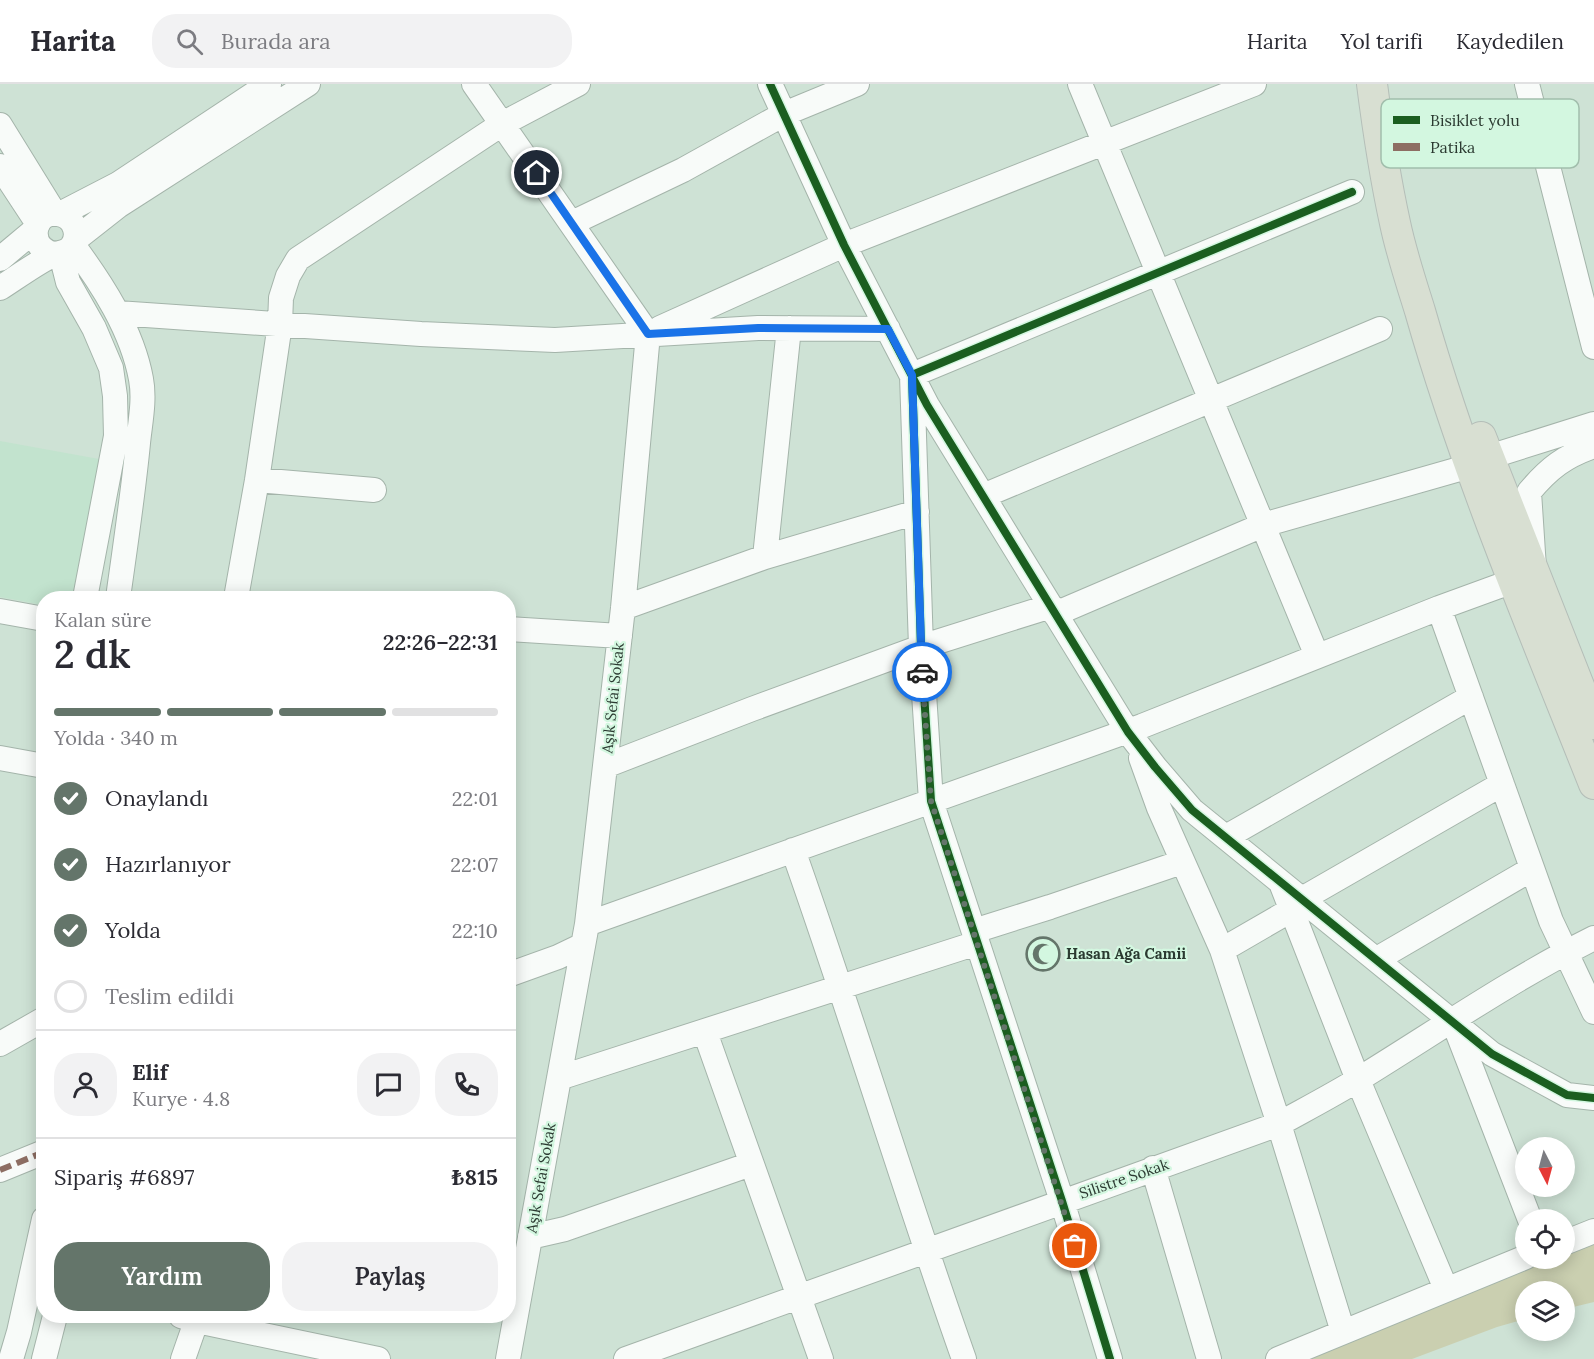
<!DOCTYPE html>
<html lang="tr">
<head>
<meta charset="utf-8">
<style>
  body { margin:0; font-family:Lora,serif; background:#f2f2f3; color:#2b2b33; height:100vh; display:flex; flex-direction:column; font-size:22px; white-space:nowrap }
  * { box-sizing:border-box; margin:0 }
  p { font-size:20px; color:#7c7c81 }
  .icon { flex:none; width:33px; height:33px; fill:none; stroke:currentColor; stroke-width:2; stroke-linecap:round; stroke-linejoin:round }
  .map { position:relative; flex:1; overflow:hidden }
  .panel { position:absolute; left:36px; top:507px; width:480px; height:732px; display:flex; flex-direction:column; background:#fff; border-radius:24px; box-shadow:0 3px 15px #0003 }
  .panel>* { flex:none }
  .needle { width:39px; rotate:174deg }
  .tools { position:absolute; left:1515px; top:1053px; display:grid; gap:12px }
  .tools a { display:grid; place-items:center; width:60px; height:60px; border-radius:50%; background:#fff; box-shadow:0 3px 15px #0003; font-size:30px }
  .pin { position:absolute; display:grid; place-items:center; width:51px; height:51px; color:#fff; margin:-26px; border:3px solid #fff; border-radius:50%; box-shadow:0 2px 6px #0007 }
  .courier { position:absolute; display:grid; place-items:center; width:60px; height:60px; margin:-30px; border:4px solid #1a73e8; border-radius:50%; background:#fff; color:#222; box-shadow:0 2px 8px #0007 }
  .overview em { font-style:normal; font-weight:600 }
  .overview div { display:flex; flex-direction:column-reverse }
  .overview { display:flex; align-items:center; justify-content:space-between; height:102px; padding:0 18px }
  h1 { font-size:39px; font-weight:600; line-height:45px }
  .bar { display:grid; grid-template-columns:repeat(4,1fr); gap:9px 6px; align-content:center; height:72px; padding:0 18px }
  .bar i { height:8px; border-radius:4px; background:#e1e1e2 }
  .bar .current { background:#64756a }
  .bar p { grid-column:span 4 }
  .line { display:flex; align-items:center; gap:15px; padding:0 18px; border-top:2px solid #e1e1e2 }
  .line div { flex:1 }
  .round { display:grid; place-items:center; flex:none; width:63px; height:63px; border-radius:24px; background:#f2f2f3 }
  ol { padding:0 18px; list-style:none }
  li { display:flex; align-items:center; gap:18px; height:66px }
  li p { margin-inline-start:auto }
  li .icon { padding:6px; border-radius:50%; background:#64756a; color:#fff; stroke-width:4 }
  li:last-child { color:#7c7c81 }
  li i { width:33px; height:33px; border:3px solid #e1e1e2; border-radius:50% }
  .cta { display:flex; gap:12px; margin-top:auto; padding:12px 18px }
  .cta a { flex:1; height:69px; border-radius:24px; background:#64756a; color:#fff; font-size:24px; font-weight:600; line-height:69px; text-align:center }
  .cta a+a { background:#f2f2f3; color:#2b2b33 }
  header { display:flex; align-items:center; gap:36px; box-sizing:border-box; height:84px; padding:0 30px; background:#fff; border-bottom:2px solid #e1e1e2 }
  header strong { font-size:28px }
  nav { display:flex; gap:33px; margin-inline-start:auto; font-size:21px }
  .search { width:420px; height:54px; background:#f2f2f3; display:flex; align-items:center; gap:15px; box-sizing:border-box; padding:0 21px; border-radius:24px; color:#7c7c81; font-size:22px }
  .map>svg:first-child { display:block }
  .built { fill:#c2e3ce }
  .green { fill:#cacfb0 }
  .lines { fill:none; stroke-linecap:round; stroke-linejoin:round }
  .minor-casing { stroke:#a4b4aa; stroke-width:26 }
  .major-casing { stroke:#b4beb8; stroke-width:32 }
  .minor { stroke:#f8fbf9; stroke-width:24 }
  .major { stroke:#d8dfd2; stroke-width:30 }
  .quiet { stroke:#8d6e63; stroke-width:6; stroke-dasharray:12 6; stroke-linecap:butt }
  .cycleway-casing { stroke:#d3f7e0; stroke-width:11 }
  .cycleway { stroke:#1b5e20; stroke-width:8 }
  .done { stroke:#64756a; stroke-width:6; stroke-dasharray:0 10.8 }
  .route { stroke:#1a73e8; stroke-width:8 }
  .labels { text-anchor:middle; stroke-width:4.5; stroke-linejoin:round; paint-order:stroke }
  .street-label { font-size:15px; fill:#2b3a31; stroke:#d3f7e0 }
  .poi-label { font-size:15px; font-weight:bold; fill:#2b3a31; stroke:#d3f7e0; text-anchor:start }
  .key { fill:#d3f7e0; stroke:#a1beac; stroke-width:1.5 }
  .key-label { font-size:16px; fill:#2b3a31 }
</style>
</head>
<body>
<header>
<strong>Harita</strong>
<div class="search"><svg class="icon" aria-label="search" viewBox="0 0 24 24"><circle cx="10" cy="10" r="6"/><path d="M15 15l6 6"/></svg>Burada ara</div>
<nav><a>Harita</a><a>Yol tarifi</a><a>Kaydedilen</a></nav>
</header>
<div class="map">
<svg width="1594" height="1275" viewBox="0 0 1594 1275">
  <rect width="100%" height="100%" fill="#cee2d5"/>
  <path class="built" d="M0,357L99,375L75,514H44L43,521L0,513Z"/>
  <path class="green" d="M1594,1147V1218L1565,1225L1564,1208H1526L1525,1235L1497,1243L1412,1275H1278L1526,1174H1564L1565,1159Z"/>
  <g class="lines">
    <g class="minor-casing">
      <path id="minor" d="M474,0L648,250L623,524L587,840L508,1275
        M770,0L844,161L927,321L1128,648L1155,683L1192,726L1492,970L1567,1011L1594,1014
        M1080,0L1317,572
        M1527,0L1594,263
        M0,41L55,130
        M0,82L38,140
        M60,130L118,100L269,0
        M572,139L683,86L784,30L857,0
        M76,155L118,122L308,0
        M73,161C102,200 132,246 141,295C145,316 140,339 138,359C133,411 125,463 118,514
        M61,170L68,198L94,244L111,284L115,312L116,352L85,514
        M0,175L36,145
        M0,204C13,196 43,174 56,170C63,168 68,168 72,162C77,155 77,147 73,140C70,134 65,131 58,130C32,126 26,165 55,170
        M117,229L421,250L555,256L758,244L888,245
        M660,244L844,161L1254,0
        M1473,378L1594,340
        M257,396L374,406
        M983,412L1380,245
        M765,473L789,244
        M236,514L257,396L280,240L281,214L288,192L298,175L502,40L578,0
        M623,524L765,473L917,428
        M1439,524L1551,837L1594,928
        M0,527L44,535
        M1055,530L1263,441L1470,382
        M508,545L620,552
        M0,674L44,682
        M1141,674L1159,724L1222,866L1279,1040L1343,1248
        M605,682L752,625L921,563L1051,522
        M1226,753L1471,613
        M793,766C853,935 904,1106 964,1275
        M1281,799L1358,996L1446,1205
        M587,840L1142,642L1439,524L1513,497L1534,484L1529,408C1549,384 1565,372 1594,362
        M974,847L1050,823L1182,778
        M1222,866L1291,826L1302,815L1502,700
        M1377,875L1532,785
        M508,891L558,873L583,861
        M1455,942L1530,1136
        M705,948L821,1275
        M0,960L44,935
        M559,994L977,859
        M1153,1084L1209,1275
        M0,1086L44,1068
        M530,1153L565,1145L751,1080
        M1564,1159L1594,1147
        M181,1232L197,1237L378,1275
        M11,1275L19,1248L44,1135
        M44,1275L55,1232
        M183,1275L198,1232
        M626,1275L1279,1040C1306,1025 1333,1011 1359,995C1437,947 1512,895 1594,854
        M1110,1275L1062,1117L931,717L921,563L912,291L1352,108
        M1278,1275L1526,1173"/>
    </g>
    <g class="major-casing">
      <path id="major" d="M1372,0C1378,47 1385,93 1395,139C1401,168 1411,198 1420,227C1466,388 1532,544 1594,700
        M1481,353L1594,640"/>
    </g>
    <use href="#minor" class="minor"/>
    <use href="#major" class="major"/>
    <path class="quiet" d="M0,1086L44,1068"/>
    <g class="cycleway-casing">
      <path id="cycleway" d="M770,0L844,161L927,321L1128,648L1155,683L1192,726L1492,970L1567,1011L1594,1014
        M1110,1275L1062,1117L931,717L921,563L912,291L1352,108"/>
    </g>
    <use href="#cycleway" class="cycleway"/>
  </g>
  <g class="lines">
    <path class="done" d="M922,588L931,717L1075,1162"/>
    <path class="route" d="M537,89L648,250L758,244L888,245L912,291L922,588"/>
  </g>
  <defs>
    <g id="mosque-ring" transform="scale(1.725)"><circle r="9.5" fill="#d3f7e0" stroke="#64756a" stroke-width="1.5"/><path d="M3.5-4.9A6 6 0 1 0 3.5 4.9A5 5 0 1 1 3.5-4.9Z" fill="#64756a"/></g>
  </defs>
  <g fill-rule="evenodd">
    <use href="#mosque-ring" x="1043" y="870"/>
  </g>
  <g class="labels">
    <g class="street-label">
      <text transform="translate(613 614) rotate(-84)" y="5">Aşık Sefai Sokak</text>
      <text transform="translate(541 1094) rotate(-80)" y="5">Aşık Sefai Sokak</text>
      <text transform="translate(1124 1095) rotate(-19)" y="5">Silistre Sokak</text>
    </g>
    <g class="poi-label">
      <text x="1066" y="875">Hasan Ağa Camii</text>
    </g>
  </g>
  <rect x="1381" y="15" width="198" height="69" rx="9" class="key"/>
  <rect x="1393" y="32" width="27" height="8" fill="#1b5e20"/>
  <rect x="1393" y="59" width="27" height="8" fill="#8d6e63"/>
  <g class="key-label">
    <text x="1430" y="42">Bisiklet yolu</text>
    <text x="1430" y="69">Patika</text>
  </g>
</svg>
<div class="tools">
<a><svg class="needle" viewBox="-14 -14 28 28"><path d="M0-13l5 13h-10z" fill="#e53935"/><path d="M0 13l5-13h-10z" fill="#7c7c81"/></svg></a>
<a><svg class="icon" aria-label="locate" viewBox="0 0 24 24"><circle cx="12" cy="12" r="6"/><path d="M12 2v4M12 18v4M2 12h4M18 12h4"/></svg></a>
<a><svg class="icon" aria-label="layers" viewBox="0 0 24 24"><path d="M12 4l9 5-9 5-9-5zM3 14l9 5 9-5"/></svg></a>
</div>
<div class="pin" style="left:1075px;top:1162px;background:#ea580c"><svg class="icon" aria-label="bag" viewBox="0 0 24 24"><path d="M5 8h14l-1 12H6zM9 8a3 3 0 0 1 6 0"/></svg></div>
<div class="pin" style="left:537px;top:89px;background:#1f2937"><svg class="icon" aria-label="home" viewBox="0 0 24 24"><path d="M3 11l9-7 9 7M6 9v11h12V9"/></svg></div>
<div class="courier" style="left:922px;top:588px"><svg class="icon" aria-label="car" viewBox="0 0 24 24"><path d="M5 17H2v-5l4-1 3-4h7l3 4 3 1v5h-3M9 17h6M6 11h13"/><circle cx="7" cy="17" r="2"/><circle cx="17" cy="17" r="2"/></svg></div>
<section class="panel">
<div class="overview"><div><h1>2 dk</h1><p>Kalan süre</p></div><em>22:26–22:31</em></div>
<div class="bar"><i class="current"></i><i class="current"></i><i class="current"></i><i></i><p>Yolda · 340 m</p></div>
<ol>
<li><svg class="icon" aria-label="check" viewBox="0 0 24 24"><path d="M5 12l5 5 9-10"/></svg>Onaylandı<p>22:01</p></li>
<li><svg class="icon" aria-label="check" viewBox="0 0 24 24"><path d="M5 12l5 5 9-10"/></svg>Hazırlanıyor<p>22:07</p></li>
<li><svg class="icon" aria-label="check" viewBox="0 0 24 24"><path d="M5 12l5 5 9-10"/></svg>Yolda<p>22:10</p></li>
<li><i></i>Teslim edildi</li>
</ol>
<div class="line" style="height:108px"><a class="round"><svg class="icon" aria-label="person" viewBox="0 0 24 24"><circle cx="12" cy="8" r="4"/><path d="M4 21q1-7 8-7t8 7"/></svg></a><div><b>Elif</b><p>Kurye · 4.8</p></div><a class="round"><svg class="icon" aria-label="chat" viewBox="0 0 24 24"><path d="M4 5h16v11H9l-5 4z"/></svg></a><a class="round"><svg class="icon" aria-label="phone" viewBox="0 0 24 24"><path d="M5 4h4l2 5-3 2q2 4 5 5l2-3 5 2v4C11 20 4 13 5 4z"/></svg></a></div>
<div class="line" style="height:78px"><div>Sipariş #6897</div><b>₺815</b></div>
<div class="cta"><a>Yardım</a><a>Paylaş</a></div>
</section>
</div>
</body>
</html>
